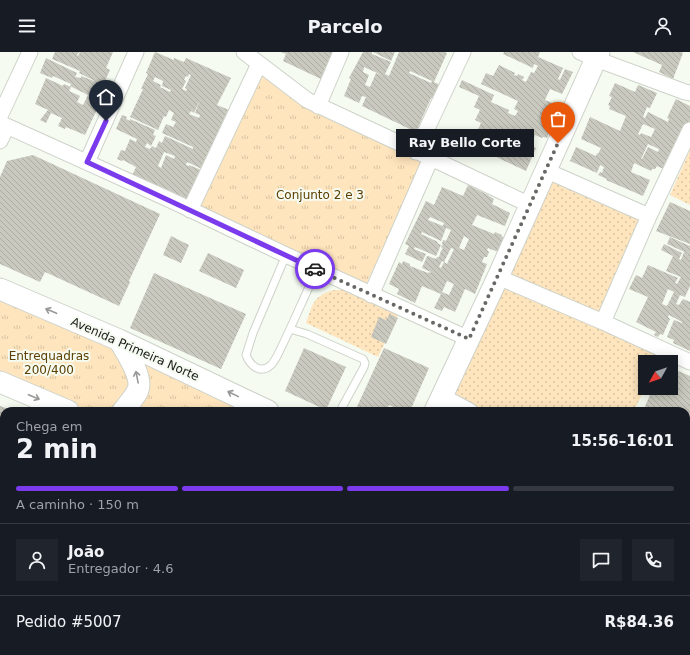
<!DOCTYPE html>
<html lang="pt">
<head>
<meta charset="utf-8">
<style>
  body { margin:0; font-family:"DejaVu Sans",sans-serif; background:#20242c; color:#f1f3f6; height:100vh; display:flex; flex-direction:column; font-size:15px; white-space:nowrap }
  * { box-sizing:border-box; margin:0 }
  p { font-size:13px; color:#9ea1a6 }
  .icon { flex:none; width:22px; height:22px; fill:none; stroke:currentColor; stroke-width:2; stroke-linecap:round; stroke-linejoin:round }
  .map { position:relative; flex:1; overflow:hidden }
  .sheet { position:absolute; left:0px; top:355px; width:690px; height:248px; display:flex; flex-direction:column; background:#171b24; border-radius:12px 12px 0 0; box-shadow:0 2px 10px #0003 }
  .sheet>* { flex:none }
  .needle { width:26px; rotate:230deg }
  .controls { position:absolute; left:638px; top:303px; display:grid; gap:8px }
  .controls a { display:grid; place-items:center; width:40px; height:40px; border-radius:0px; background:#171b24; box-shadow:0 2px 10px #0003; font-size:20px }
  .pin { position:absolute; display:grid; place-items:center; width:34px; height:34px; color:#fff; margin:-41px -17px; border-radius:50% 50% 50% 0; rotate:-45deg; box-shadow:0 0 4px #0007 }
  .pin .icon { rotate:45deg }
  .courier { position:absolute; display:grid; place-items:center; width:40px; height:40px; margin:-20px; border:3px solid #7c3aed; border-radius:50%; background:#fff; color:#222; box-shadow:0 1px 5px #0007 }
  .bubble { position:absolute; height:28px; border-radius:0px; background:#171b24; box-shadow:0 2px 10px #0003; font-size:13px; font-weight:600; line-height:28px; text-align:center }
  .summary em { font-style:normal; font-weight:600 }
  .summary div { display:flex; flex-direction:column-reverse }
  .summary { display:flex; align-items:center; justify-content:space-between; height:68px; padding:0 16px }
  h1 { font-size:26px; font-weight:600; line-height:30px }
  .bar { display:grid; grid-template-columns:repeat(4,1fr); gap:6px 4px; align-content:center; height:48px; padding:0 16px }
  .bar i { height:5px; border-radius:3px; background:#363941 }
  .bar .on { background:#7c3aed }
  .bar p { grid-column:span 4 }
  .line { display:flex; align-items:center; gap:10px; padding:0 16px; border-top:1px solid #363941 }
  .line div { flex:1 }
  .round { display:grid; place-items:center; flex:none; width:42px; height:42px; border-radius:0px; background:#20242c }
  header { display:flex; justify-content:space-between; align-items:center; height:52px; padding:0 16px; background:#171b24; font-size:18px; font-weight:600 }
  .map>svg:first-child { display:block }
  .grass { fill:url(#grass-dots) }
  .park { fill:url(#park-tufts) }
  .building { fill:url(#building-back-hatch); fill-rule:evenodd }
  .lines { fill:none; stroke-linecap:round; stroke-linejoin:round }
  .lane-casing { stroke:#ced3ca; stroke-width:9 }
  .street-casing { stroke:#ced3ca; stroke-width:17 }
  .secondary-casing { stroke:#ced3ca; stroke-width:23 }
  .lane { stroke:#fff; stroke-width:7 }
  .street { stroke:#fff; stroke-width:15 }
  .secondary { stroke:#fff; stroke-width:21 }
  .oneway { stroke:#989897 }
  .done { stroke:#666964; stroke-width:4; stroke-dasharray:0 7.2 }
  .route { stroke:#7c3aed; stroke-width:5 }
  .labels { text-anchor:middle; stroke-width:4; stroke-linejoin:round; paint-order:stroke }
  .park-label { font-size:12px; fill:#5d4002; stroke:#f5fbf1 }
  .street-label { font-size:12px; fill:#191b18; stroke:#f5fbf1 }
</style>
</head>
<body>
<header><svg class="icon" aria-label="menu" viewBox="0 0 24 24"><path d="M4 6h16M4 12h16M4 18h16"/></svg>Parcelo<svg class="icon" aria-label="person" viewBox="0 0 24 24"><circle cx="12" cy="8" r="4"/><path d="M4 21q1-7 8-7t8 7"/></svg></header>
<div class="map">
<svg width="690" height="603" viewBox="0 0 690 603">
  <defs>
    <pattern id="grass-dots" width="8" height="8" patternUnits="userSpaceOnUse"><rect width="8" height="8" fill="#fee5bd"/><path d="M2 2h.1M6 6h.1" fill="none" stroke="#d9c4a2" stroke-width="1.8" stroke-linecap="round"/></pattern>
    <pattern id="park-tufts" width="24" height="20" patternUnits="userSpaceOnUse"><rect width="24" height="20" fill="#fee5bd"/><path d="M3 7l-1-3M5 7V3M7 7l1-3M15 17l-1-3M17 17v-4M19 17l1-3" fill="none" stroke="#d9c4a2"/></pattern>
    <pattern id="building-back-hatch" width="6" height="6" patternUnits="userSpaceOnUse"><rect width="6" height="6" fill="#c9c9bf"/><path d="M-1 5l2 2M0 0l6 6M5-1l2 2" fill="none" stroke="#acaca3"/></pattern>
  </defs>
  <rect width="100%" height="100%" fill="#f5fbf1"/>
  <path class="grass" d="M690,98V153L670,143Z
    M538,119L643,168L603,269L663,300L658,310H645V336L634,359H478L454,344Z
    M333,238H344L398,263L378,305L306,271C313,252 312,245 333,238Z"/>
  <path class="park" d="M254,16L425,107L360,245L181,162Z
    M0,246L246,359H60L0,332Z
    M686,560L690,562V603H597L588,599H686Z"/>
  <path class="building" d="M55,0H79L77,3L78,4L80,0H113L106,16L110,18L103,33L111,36L105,51L101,49L85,83L66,75L65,77L58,74L62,66L51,61L46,71L40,68L48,58L35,52L46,26L63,34L64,32L71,35L69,39L80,44L77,50L83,53L88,43L70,34L71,32L53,24L52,26L40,21L46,6L77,21L75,25L81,26V24L97,30L79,21L80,19L52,7Z
    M155,0L174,8V6L184,10L186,6L231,26L217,53L229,58L202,117L187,110L186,113L189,114V113L201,118L187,148L132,124L136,115L123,108L122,109L117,107L121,98L125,99L130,87L136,90L137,87L116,77L122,63L127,65L126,67L130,69V67L155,78L153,83L156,84L151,94L147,91L145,95L150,97L152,94L156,96L159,89L162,91L165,84L193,97V95L162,81L166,72L173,75L176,70L171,68L174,61L169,58L166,65L164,64L158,78L130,65L143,37H141L148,22L146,21ZM189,22L191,23L185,36L187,37L186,39L182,37L186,29L184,28L186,24L188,25ZM155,25L163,29L162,34L171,38L170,40L160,35L161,33L153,29ZM200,48L195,61L200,63L199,66L189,62L191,59L194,61ZM164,100L175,104L174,107L166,103L161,116L158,114Z
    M281,0H334L321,27L283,9L286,2Z
    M363,0H372V2L391,10L385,22L389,24L399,0H444L447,1L434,30L440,33L433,47L431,46L416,80L362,54L366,45L362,44L359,51L344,44L351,27L349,26ZM364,15L384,24L376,21L370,35L365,33L369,23L363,20ZM410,19L432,29L431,31L409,21Z
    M373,0H395L391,9Z
    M504,0H540L538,5L563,16L558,27L560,28L565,17L573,20L562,42L550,37L545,48L557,53L547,75L551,77L547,86L543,85L542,86L535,83L531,93L536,96L526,119L471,93L481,71L475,68L480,58L474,55L479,44L459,35L462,28L494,43L491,50L509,58L508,61L515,64L518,59L514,57L518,49L481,32L486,21L493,24L499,13L515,21L514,23L517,24L518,22L524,25L522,28L526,30L531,20L534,21L538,14L534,12L533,16L503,2Z
    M633,0H682L683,1L673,27L659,20L662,13Z
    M615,31L635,40L638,33L657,41L650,56L647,55L643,65L645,66L648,60L668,70L669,67L667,66L676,47L690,54V71L668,119L657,114L655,117H652L651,119L634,111L631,120L650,128L643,144L606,128L607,127L598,123L600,120L602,121L604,115L600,113L597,121L570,109L576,95L596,104L597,101L598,102L601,96L581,87L590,65L620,79L626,64L609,57L610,54L608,53L612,45L609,44ZM643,72L655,77L651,85L641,81L640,83L638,82ZM648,92L659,97L658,100L648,95L642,107H641Z
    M33,103L160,162L129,229L130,230L119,254L45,220L40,230L0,212V125L7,109Z
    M468,133L486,142L494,147L492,152L510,161L505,174L477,163L472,173L494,182L495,180L502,183L501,184L505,186L498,200L488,196L487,198L489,200L487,205H484L482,210L487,212L475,242L465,237L455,260L444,255L442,259L434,256L441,242L422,234L415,251L397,242L399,237L389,232L399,210L402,212L403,209L410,212V214L428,221L429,220L430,221L431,220L422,216L427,204H428L436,207L437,205H439L441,199L443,196L441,195L443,192H442L443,188L446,189L451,178L446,176L441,189L422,180L421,182L438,190L437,191L441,193L436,204L415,195L414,197L426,202L422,210L405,202L409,194L405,192L426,149L434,153L442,135L463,144ZM430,165L444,171L443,174L428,168ZM464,184L469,187L464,198L459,196ZM451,196L454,197L447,212L444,210L441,216L439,215L442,209L444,210ZM447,229L454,232L449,243L442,240Z
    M670,150L690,159V192L656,179Z
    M171,184L189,193L181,211L163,203Z
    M670,185L690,194V234L685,245L680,243L676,252L679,253L683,247L690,250V299L673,291L674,288L667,285L674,268L682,271V270L669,263L668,265L670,267L663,283L660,282L658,285L654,283L656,280L636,270L648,245L629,237L636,223L642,226L648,213L678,226L675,231L677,232L681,225L666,219L673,204L661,198L664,192L682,201L679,207L681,208L684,200L689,202L667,192ZM668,237L674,240L667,254L662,252Z
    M208,201L244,218L236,236L199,219Z
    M154,221L246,262L221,317L130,276Z
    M390,262L398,266L386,292L371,285L379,265L386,268L389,263Z
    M304,296L346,315L326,358L285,339Z
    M384,296L429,316L410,359H402L389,353L386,359H355Z
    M671,316L690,324V387L688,393L686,392V359H643L653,336H659V338L668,341L669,339L661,336H671Z
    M0,354L15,359H4V380L1,379L2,377L0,376Z
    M690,432V448L686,446V440Z
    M0,556L4,558V593L0,595Z
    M33,599H64L72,603H31Z
    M69,599H94L93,603H82L81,601L77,603Z
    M155,599H184L183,603H163Z
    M205,599H236L245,603H206Z
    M440,599H473L471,603H449Z
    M495,599H537L546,603H493Z"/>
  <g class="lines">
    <g class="lane-casing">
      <path id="lane" d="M286,203L253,281L246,303C250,313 260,323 271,313C276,308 279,300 282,294C294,269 305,243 317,218
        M290,277L307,282L363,307L365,311L364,315L340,359
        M686,494L690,486"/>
    </g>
    <g class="street-casing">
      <path id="street" d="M244,0L307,48L431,106
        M580,0L596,7L685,40L690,41
        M318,54L341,0
        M0,64L30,0
        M0,71L168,147L286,203L469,287
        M0,89L7,75
        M416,100L463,0
        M87,110L136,0
        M545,118L649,164
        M190,158L259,12
        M498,225L603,270L690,310
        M371,243L431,106L530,153
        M603,270L649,164L690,78
        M442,344L470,359
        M0,394L4,396
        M686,413L690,415
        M0,542L4,544
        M127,599L135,603
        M267,599L276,603
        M408,599L417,603
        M10,603L12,599
        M99,603L101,599"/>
    </g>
    <g class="secondary-casing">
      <path id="secondary" d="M0,237L119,288L268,359
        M119,288C126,300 143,324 138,338C135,345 128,353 123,359
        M0,330L68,359
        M435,359L498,225L599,0
        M686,552L690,554
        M594,599L603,603
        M324,603L326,599"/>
    </g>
    <use href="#lane" class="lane"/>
    <use href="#street" class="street"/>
    <use href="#secondary" class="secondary"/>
  </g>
  <defs><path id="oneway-shaft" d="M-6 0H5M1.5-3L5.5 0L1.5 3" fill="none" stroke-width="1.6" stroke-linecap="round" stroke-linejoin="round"/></defs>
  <g class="oneway">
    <use href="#oneway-shaft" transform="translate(51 259) rotate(-157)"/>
    <use href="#oneway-shaft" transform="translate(137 325) rotate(-101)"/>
    <use href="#oneway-shaft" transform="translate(233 342) rotate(-154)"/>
    <use href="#oneway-shaft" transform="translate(34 345) rotate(23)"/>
  </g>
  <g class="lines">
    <path class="done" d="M315,217L469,287L558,91"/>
    <path class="route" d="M106,69L87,110L315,217"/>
  </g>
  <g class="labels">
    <g class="park-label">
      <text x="320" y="147">Conjunto 2 e 3</text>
      <text x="49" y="308">Entrequadras<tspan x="49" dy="14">200/400</tspan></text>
    </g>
    <g class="street-label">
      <text transform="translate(135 297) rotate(24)" y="4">Avenida Primeira Norte</text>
    </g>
  </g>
</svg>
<div class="controls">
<a><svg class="needle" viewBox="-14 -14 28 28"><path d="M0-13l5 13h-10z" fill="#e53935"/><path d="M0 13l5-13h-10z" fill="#9ea1a6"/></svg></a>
</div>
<div class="pin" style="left:558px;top:91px;background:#ea580c"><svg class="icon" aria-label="bag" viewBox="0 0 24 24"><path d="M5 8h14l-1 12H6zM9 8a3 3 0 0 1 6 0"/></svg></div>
<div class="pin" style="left:106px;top:69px;background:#1f2937"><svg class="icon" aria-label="home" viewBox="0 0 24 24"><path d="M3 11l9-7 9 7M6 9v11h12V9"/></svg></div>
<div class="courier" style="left:315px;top:217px"><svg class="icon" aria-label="car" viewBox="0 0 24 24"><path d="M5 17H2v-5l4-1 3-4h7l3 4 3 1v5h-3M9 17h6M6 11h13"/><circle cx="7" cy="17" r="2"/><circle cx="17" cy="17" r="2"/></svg></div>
<div class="bubble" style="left:396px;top:77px;width:138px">Ray Bello Corte</div>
<section class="sheet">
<div class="summary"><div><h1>2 min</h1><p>Chega em</p></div><em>15:56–16:01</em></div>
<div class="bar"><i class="on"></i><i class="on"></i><i class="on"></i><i></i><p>A caminho · 150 m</p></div>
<div class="line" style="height:72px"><a class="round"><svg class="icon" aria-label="person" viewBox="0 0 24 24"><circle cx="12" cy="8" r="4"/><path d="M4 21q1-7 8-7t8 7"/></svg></a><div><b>João</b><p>Entregador · 4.6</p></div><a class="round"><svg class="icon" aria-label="chat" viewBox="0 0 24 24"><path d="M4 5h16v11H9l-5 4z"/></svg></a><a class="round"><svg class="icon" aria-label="phone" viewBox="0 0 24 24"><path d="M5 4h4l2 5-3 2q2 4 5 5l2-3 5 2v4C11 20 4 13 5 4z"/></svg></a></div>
<div class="line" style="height:52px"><div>Pedido #5007</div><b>R$84.36</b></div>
</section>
</div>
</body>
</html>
